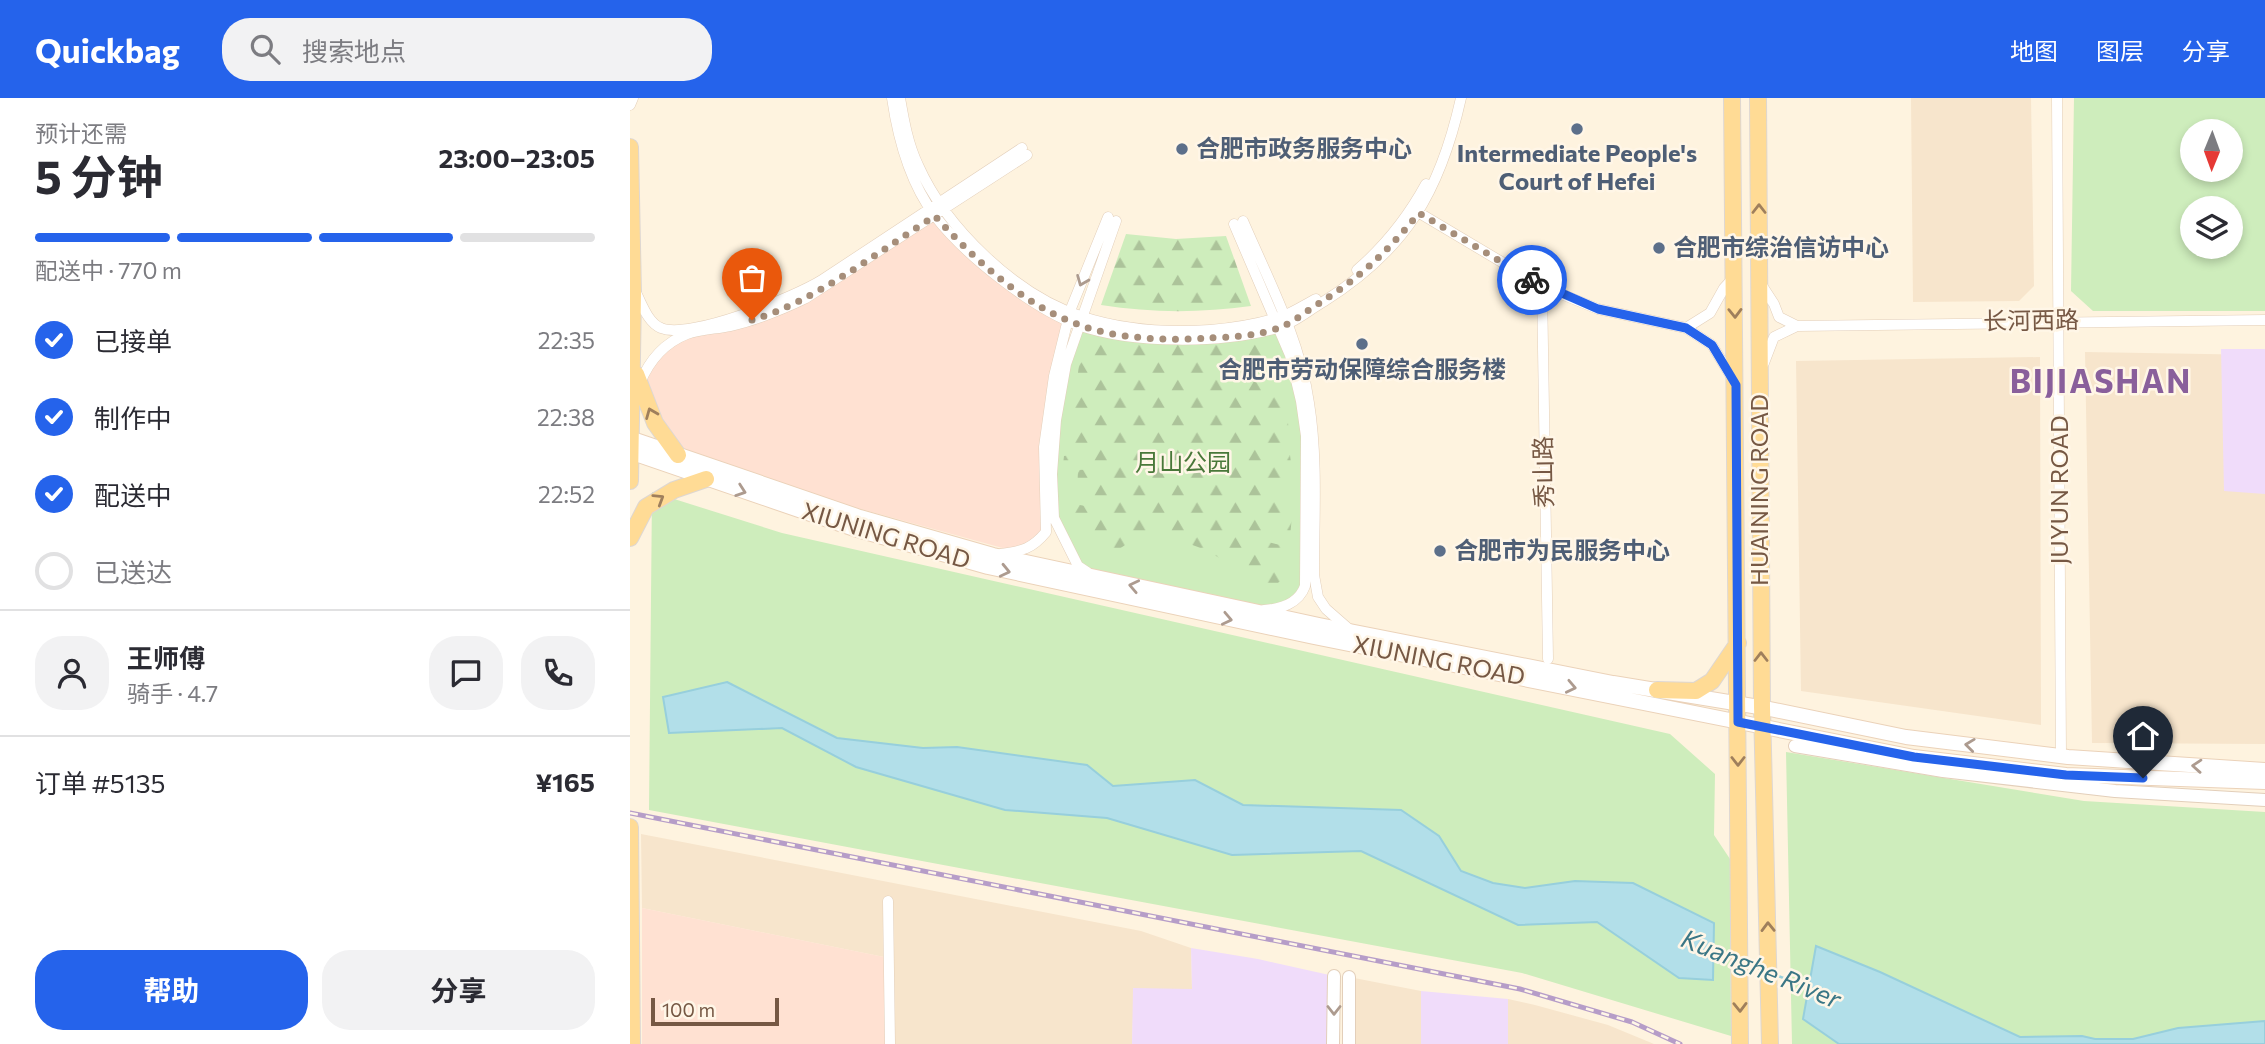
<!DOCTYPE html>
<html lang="zh">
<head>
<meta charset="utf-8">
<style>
  body { margin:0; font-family:Commissioner,"Noto Sans SC",sans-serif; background:#f2f2f3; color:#2b2b33; height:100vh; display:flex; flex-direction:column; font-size:26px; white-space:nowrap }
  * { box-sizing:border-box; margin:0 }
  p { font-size:23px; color:#7c7c81 }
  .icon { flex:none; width:38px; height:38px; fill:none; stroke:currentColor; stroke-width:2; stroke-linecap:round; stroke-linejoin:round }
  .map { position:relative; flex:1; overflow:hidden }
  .side { display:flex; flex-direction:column; background:#fff; width:630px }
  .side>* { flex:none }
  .needle { width:46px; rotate:181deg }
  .buttons { position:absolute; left:1550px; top:21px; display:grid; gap:14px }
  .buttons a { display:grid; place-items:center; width:63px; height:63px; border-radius:50%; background:#fff; box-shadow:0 4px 10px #0003; font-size:35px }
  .scale { position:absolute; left:21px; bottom:18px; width:128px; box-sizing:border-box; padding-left:7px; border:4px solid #765844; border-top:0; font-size:19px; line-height:24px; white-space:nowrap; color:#765844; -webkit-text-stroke:5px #fff6e7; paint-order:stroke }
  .pin { position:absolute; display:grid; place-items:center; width:60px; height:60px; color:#fff; margin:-72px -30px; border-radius:50% 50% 50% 0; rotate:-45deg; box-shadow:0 0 7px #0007 }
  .pin .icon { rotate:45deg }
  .courier { position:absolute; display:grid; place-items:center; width:70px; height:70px; margin:-35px; border:5px solid #2563eb; border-radius:50%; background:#fff; color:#222; box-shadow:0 2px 9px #0007 }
  .summary em { font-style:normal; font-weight:700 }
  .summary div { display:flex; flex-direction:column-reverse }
  .summary { display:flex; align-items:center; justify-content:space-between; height:119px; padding:0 35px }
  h1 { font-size:46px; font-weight:700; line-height:52px }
  .bar { display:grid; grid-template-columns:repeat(4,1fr); gap:10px 7px; align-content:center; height:84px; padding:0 35px }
  .bar i { height:9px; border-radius:5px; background:#e1e1e2 }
  .bar .selected { background:#2563eb }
  .bar p { grid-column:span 4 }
  .line { display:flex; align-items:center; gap:18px; padding:0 35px; border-top:2px solid #e1e1e2 }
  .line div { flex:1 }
  .round { display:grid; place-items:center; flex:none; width:74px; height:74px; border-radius:28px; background:#f2f2f3 }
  ol { padding:0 35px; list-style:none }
  li { display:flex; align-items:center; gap:21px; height:77px }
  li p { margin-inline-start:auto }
  li .icon { padding:7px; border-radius:50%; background:#2563eb; color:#fff; stroke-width:4 }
  li:last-child { color:#7c7c81 }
  li i { width:38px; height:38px; border:4px solid #e1e1e2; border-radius:50% }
  .cta { display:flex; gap:14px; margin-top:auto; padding:14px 35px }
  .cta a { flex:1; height:80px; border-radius:28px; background:#2563eb; color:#fff; font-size:28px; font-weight:700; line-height:80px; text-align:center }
  .cta a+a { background:#f2f2f3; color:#2b2b33 }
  header { display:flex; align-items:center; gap:42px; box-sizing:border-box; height:98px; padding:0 35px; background:#2563eb; color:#fff }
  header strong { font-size:33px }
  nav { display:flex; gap:38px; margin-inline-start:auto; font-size:24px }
  .search { width:490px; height:63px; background:#f2f2f3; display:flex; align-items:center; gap:18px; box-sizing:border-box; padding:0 24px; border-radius:28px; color:#7c7c81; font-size:26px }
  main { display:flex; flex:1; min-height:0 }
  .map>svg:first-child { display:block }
  .residential { fill:#f7e5cc }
  .commercial { fill:#ffe1d2 }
  .education { fill:#f0dcfa }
  .green { fill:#ceedbc; fill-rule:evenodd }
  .forest { fill:url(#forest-firs) }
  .water { fill:#b2dfe9; stroke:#97cfdc; stroke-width:2 }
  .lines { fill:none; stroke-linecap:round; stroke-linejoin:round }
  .stream { stroke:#97cfdc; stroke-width:2.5 }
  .minor-casing { stroke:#e3cfba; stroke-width:11 }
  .tertiary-casing { stroke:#e3cfba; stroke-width:14 }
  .secondary-casing { stroke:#ebd2b9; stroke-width:16 }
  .primary-casing { stroke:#ded7d2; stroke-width:18 }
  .minor { stroke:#fff; stroke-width:10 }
  .tertiary { stroke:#fff; stroke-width:12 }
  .secondary { stroke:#fff; stroke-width:14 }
  .primary { stroke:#ffdb95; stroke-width:16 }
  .rail-casing { stroke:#b69dc8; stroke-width:5 }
  .rail { stroke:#fff6e7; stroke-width:2.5; stroke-dasharray:8; stroke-linecap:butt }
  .oneway { stroke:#9f7f5c }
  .oneway2 { stroke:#ad9b8f }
  .done { stroke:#a68e7a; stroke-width:7; stroke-dasharray:0 12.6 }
  .route { stroke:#2563eb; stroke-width:9 }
  .service-dot { fill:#5c6f8a; stroke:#fff6e7; stroke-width:2.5 }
  .labels { text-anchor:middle; stroke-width:5; stroke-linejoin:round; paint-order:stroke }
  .service-label { font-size:24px; font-weight:bold; fill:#4e5e75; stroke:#fff6e7; text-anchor:start }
  .street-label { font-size:24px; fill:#765844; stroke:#fff6e7 }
  .park-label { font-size:24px; fill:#497839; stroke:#fff6e7 }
  .water-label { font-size:26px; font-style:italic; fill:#3a7685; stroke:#fff6e7 }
  .district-label { font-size:32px; font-weight:bold; letter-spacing:2px; fill:#895f9b; stroke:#fff6e7 }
</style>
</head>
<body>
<header>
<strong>Quickbag</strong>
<div class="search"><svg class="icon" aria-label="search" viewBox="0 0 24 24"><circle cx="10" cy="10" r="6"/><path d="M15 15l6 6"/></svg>搜索地点</div>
<nav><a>地图</a><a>图层</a><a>分享</a></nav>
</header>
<main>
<section class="side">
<div class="summary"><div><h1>5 分钟</h1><p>预计还需</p></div><em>23:00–23:05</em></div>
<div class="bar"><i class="selected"></i><i class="selected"></i><i class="selected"></i><i></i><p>配送中 · 770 m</p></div>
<ol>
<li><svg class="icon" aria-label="check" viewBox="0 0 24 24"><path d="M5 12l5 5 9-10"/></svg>已接单<p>22:35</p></li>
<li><svg class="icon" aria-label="check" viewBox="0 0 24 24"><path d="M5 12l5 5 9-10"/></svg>制作中<p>22:38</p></li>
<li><svg class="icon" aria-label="check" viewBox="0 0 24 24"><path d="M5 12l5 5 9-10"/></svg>配送中<p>22:52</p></li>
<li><i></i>已送达</li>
</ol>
<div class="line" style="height:126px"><a class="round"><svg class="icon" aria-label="person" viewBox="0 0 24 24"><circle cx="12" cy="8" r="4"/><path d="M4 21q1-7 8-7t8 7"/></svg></a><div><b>王师傅</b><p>骑手 · 4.7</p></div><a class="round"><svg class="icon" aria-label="chat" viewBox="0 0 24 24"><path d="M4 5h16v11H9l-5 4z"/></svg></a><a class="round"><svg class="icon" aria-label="phone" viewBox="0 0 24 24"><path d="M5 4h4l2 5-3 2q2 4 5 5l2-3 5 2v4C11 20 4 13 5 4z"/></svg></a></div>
<div class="line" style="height:91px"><div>订单 #5135</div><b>¥165</b></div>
<div class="cta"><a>帮助</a><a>分享</a></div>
</section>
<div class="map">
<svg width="1635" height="946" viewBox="0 0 1635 946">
  <defs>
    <pattern id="forest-firs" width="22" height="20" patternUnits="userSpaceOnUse" patternTransform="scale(1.75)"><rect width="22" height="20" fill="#ceedbc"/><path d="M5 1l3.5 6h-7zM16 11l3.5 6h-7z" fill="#acc39a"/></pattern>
  </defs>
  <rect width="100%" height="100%" fill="#fef3df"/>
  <path class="residential" d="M1281,0H1401L1404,188L1389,203L1283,204Z
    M1455,254L1635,257V646L1462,645Z
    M1410,259L1411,627L1171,593L1166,263Z
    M11,736L511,833L561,850L562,891H504L502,946H260L259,860L12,810Z
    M719,879L791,893V946H719Z
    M878,901L905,907L978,927L1024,946H878Z"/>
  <path class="commercial" d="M305,118L332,149L437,222L414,349L416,434L387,454L191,400L42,347L9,285L17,268L57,236L99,228Z
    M12,810L259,860L260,946H12Z"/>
  <path class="education" d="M1591,251H1635V396L1594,393Z
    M561,850L628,861L704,878L703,946H502L503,890L562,891Z
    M791,893L878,901V946H791Z"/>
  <path class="green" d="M1444,0H1635V213H1463L1441,193ZM1601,33V72H1563V33ZM1601,110V149H1563V110Z
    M449,227L649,230L671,303L675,488L647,511L448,468L424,420L426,322Z
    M22,394L152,435L1040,636L1085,676L1084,737L1100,761L1101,938L892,875L19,712Z
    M1156,654L1454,703L1635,714V946H1162Z"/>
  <path class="forest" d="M496,136L546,141L596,138L621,208C569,215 522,215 471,207Z
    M463,230L631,233L645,256L653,290L644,292L632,283C636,296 643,298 656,299L660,350L649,354L640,349L643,357H660L663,381L650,385L638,383C669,404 662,407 660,441L633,436L630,442L654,448L655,479L642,490C612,488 617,479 595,464C572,447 544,441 517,433L489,451L470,453L447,429L440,405L465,410C448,396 447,395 448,372L469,371L459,367L444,369L441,384H431L434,358L461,353L438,347L450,260Z"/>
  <path class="water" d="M97,584L207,640L293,650L327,649L457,667L483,688L565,682L613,707L771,712L809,738L831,773L863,785L895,790L945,783L1003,785L1084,825L1083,882L1049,880L967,824L888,827L731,753L602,757L477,720L375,712L226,669L152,630L39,635L33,599Z
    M1186,848L1250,874L1390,939L1452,938L1465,941H1503L1548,930L1635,923V946H1209L1173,921Z"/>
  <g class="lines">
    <path class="stream" d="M1081,851L1104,860
      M1117,865L1133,872
      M1146,877L1179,890"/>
    <g class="minor-casing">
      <path id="minor" d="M262,0C268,41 280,85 305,118C335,157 402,210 448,227C503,246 591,246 647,230C663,226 679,212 693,204C776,152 810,94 831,0
        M270,0C274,23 278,46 288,67C316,130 386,198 453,219C494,232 537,235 580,232C603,230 630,226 653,218C664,214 676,206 686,201
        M1427,0L1431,658
        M0,7L3,0
        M786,113L912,188L968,211L1056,230
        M613,123C638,181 670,241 679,305C688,361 684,420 684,477L688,499L696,511L720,532
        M604,126L660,257L671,303L676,338L675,488C669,505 651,511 634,512
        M727,172C755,148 778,119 796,86
        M1131,186L1144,206L1149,219L1167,228L1144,239L1134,265
        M912,188L918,561
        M6,195C12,206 18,225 31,230C59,242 165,199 192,182L392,50
        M1167,228L1635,222
        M1102,280L1082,247L1056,230L1080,215L1094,190L1104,179
        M10,285C19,263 34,245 57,236C70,231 86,231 100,228C127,222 151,212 176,200L397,57
        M371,456C392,453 402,451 416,434L414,349L424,278L440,213L478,119
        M457,474L448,468L424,420L422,376L426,322L436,266L486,123
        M258,803L260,946"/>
    </g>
    <g class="tertiary-casing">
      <path id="tertiary" d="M1165,648L1313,673L1485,693L1635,702
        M703,946L704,878
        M719,946V879"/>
    </g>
    <g class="secondary-casing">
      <path id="secondary" d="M0,340L230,419L363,457L689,527L983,585L1135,610L1276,639L1438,659L1635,672
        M0,354L224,431L358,469L684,539L1284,659L1436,677L1635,684"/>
    </g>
    <g class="primary-casing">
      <path id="primary" d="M1102,0L1110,946
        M1128,0L1132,609L1140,946
        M0,49L3,196L0,383
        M6,276L25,325L48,357
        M0,440L16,409L44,392L76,381
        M1027,592L1066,593L1082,583L1108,545
        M0,729L2,946"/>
    </g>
    <use href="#minor" class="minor"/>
    <use href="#tertiary" class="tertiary"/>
    <use href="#secondary" class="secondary"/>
    <use href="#primary" class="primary"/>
    <g class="rail-casing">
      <path id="rail" d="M0,715L890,891L1002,924L1050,946"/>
    </g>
    <use href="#rail" class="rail"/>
  </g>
  <defs><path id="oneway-chevron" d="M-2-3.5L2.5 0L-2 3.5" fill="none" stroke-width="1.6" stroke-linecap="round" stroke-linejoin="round" transform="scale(1.75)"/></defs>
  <g class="oneway">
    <use href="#oneway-chevron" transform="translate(1129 111) rotate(-90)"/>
    <use href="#oneway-chevron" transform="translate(1105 215) rotate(89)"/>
    <use href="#oneway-chevron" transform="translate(21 315) rotate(-112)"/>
    <use href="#oneway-chevron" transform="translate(29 401) rotate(-32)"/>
    <use href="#oneway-chevron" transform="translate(1131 559) rotate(-90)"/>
    <use href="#oneway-chevron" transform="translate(1108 663) rotate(90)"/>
    <use href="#oneway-chevron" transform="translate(1138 829) rotate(-91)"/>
    <use href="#oneway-chevron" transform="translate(1110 909) rotate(89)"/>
  </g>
  <g class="oneway2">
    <use href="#oneway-chevron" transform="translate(452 183) rotate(112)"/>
    <use href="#oneway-chevron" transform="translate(111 393) rotate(19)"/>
    <use href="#oneway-chevron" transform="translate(375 473) rotate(13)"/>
    <use href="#oneway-chevron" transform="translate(504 488) rotate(-168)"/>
    <use href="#oneway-chevron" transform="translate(597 521) rotate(12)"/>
    <use href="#oneway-chevron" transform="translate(941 589) rotate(12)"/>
    <use href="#oneway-chevron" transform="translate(1340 647) rotate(-173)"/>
    <use href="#oneway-chevron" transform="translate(1567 668) rotate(-176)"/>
    <use href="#oneway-chevron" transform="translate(704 912) rotate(90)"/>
  </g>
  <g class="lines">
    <path class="done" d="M122,222C184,204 249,153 305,118C343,160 392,206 447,226C485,241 538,243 578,240C601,239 630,238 651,229C663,224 673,216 683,209C729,181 755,156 789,115L902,182"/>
    <path class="route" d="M902,182L968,211L1056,230L1082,247L1106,287L1108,624L1284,659L1436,677L1513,680"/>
  </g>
  <g class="service-dot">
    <circle cx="947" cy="31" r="7"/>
    <circle cx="552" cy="51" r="7"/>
    <circle cx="1029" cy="150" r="7"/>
    <circle cx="732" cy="246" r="7"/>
    <circle cx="810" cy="453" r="7"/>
  </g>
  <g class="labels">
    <g class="service-label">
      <text x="566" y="59">合肥市政务服务中心</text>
      <text x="947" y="64" text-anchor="middle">Intermediate People's<tspan x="947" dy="28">Court of Hefei</tspan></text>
      <text x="1043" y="158">合肥市综治信访中心</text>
      <text x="732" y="280" text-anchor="middle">合肥市劳动保障综合服务楼</text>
      <text x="824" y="461">合肥市为民服务中心</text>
    </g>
    <g class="street-label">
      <text transform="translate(1401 223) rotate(-1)" y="8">长河西路</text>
      <text transform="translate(914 374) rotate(-91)" y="8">秀山路</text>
      <text transform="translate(1130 392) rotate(-90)" y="8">HUAINING ROAD</text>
      <text transform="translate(1430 392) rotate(-90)" y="8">JUYUN ROAD</text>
      <text transform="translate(256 438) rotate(17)" y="8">XIUNING ROAD</text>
      <text transform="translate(809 563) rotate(11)" y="8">XIUNING ROAD</text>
    </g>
    <g class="park-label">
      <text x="553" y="373">月山公园</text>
    </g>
    <g class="water-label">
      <text transform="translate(1131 871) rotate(22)" y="9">Kuanghe River</text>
    </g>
    <g class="district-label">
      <text x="1471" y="295">BIJIASHAN</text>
    </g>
  </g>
</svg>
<div class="buttons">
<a><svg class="needle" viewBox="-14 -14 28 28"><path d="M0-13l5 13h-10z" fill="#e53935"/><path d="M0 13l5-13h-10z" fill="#7c7c81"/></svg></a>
<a><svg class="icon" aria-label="layers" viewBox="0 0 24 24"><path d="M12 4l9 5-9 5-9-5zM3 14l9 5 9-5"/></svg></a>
</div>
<div class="scale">100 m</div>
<div class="pin" style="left:122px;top:222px;background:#ea580c"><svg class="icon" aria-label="bag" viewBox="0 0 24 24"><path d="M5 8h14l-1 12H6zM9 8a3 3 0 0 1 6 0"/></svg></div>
<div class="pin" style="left:1513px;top:680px;background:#1f2937"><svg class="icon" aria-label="home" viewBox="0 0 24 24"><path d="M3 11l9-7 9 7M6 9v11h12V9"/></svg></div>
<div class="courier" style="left:902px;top:182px"><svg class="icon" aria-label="bike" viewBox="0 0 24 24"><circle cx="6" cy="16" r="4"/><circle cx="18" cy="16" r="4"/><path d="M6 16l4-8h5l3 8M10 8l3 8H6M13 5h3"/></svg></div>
</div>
</main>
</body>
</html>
